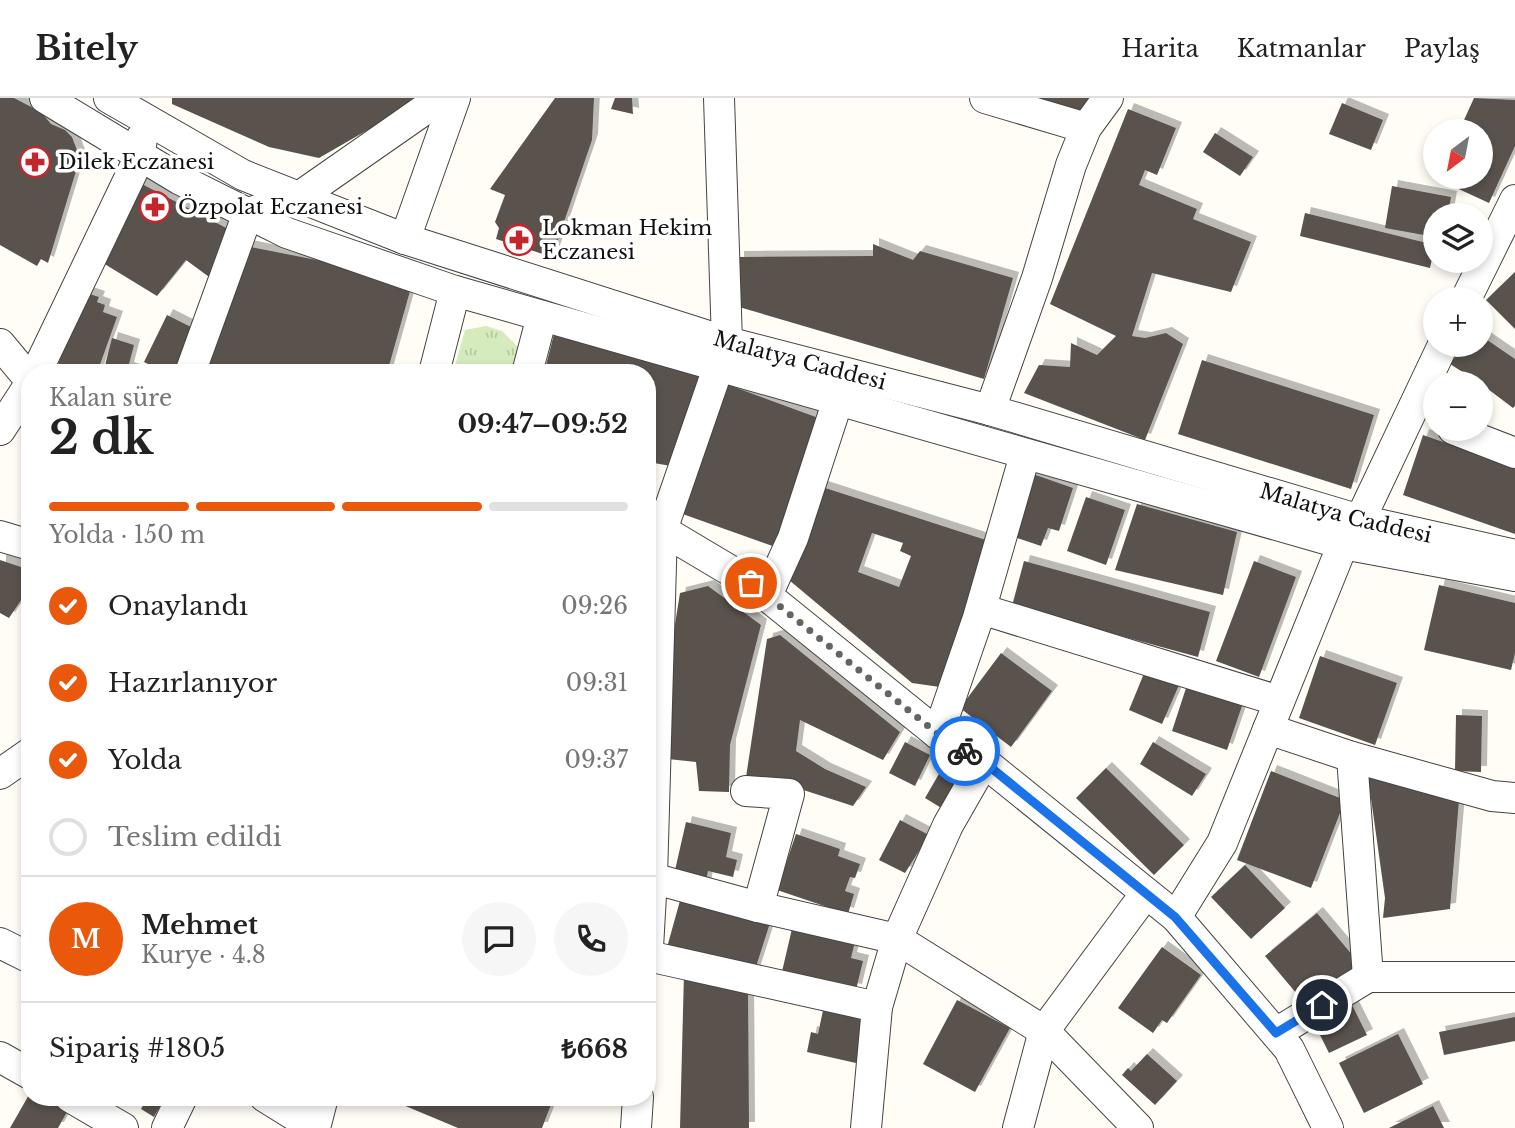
<!DOCTYPE html>
<html lang="tr">
<head>
<meta charset="utf-8">
<style>
  body { margin:0; font-family:"Libre Baskerville",serif; background:#f6f6f6; color:#222; height:100vh; display:flex; flex-direction:column; font-size:26px; white-space:nowrap }
  * { box-sizing:border-box; margin:0 }
  p { font-size:23px; color:#767676 }
  .icon { flex:none; width:38px; height:38px; fill:none; stroke:currentColor; stroke-width:2; stroke-linecap:round; stroke-linejoin:round }
  .map { position:relative; flex:1; overflow:hidden }
  .details { position:absolute; left:21px; top:266px; width:635px; height:742px; display:flex; flex-direction:column; background:#fff; border-radius:28px; box-shadow:0 4px 10px #0003 }
  .details>* { flex:none }
  .needle { width:46px; rotate:212deg }
  .controls { position:absolute; left:1423px; top:21px; display:grid; gap:14px }
  .controls a { display:grid; place-items:center; width:70px; height:70px; border-radius:50%; background:#fff; box-shadow:0 4px 10px #0003; font-size:35px }
  .pin { position:absolute; display:grid; place-items:center; width:60px; height:60px; color:#fff; margin:-30px; border:4px solid #fff; border-radius:50%; box-shadow:0 2px 7px #0007 }
  .courier { position:absolute; display:grid; place-items:center; width:70px; height:70px; margin:-35px; border:5px solid #1a73e8; border-radius:50%; background:#fff; color:#222; box-shadow:0 2px 9px #0007 }
  .headline em { font-style:normal; font-weight:700 }
  .headline div { display:flex; flex-direction:column-reverse }
  .headline { display:flex; align-items:center; justify-content:space-between; height:119px; padding:0 28px }
  h1 { font-size:46px; font-weight:700; line-height:52px }
  .bar { display:grid; grid-template-columns:repeat(4,1fr); gap:10px 7px; align-content:center; height:84px; padding:0 28px }
  .bar i { height:9px; border-radius:5px; background:#e0e0e0 }
  .bar .current { background:#ea580c }
  .bar p { grid-column:span 4 }
  .line { display:flex; align-items:center; gap:18px; padding:0 28px; border-top:2px solid #e0e0e0 }
  .line div { flex:1 }
  .round { display:grid; place-items:center; flex:none; width:74px; height:74px; border-radius:37px; background:#f6f6f6 }
  ol { padding:0 28px; list-style:none }
  li { display:flex; align-items:center; gap:21px; height:77px }
  li p { margin-inline-start:auto }
  li .icon { padding:7px; border-radius:50%; background:#ea580c; color:#fff; stroke-width:4 }
  li:last-child { color:#767676 }
  li i { width:38px; height:38px; border:4px solid #e0e0e0; border-radius:50% }
  header { display:flex; align-items:center; gap:42px; box-sizing:border-box; height:98px; padding:0 35px; background:#fff; border-bottom:2px solid #e0e0e0 }
  header strong { font-size:33px }
  nav { display:flex; gap:38px; margin-inline-start:auto; font-size:24px }
  .map>svg:first-child { display:block }
  .grass { fill:url(#grass-tufts) }
  .building { fill:#5a524d; fill-rule:evenodd; filter:url(#shadow) }
  .lines { fill:none; stroke-linecap:round; stroke-linejoin:round }
  .minor-casing { stroke:#444; stroke-width:32 }
  .minor { stroke:#fff; stroke-width:30 }
  .done { stroke:#646461; stroke-width:7; stroke-dasharray:0 12.6 }
  .route { stroke:#1a73e8; stroke-width:9 }
  .labels { text-anchor:middle; stroke-width:7; stroke-linejoin:round; paint-order:stroke }
  .poi-label { font-size:21px; fill:#111; stroke:#fff; text-anchor:start }
  .street-label { font-size:21px; fill:#111; stroke:#fff }
</style>
</head>
<body>
<header>
<strong>Bitely</strong>
<nav><a>Harita</a><a>Katmanlar</a><a>Paylaş</a></nav>
</header>
<div class="map">
<svg width="1515" height="1030" viewBox="0 0 1515 1030">
  <defs>
    <pattern id="grass-tufts" width="24" height="20" patternUnits="userSpaceOnUse" patternTransform="scale(1.75)"><rect width="24" height="20" fill="#d5ebbd"/><path d="M3 7l-1-3M5 7V3M7 7l1-3M15 17l-1-3M17 17v-4M19 17l1-3" fill="none" stroke="#b6c8a1"/></pattern>
    <filter id="shadow"><feDropShadow dx="6" dy="-6" stdDeviation="0" flood-color="#0004"/></filter>
  </defs>
  <rect width="100%" height="100%" fill="#fffdf5"/>
  <path class="grass" d="M486,228L502,233L521,252L515,275H453L465,232Z"/>
  <path class="building" d="M0,0H14L41,14L51,26L65,32L72,39L80,60L48,165L41,161L37,168L0,147Z
    M172,0H414L378,26L319,60L269,49L172,6Z
    M555,0H594L592,42L552,159L496,141L499,130L495,124L505,97L490,91Z
    M615,0H632L633,16L611,11Z
    M1027,0H1094L1088,17Z
    M1474,0L1515,2V48L1489,105L1437,81L1438,79H1480V33H1459Z
    M1342,5L1383,22L1371,52L1329,36Z
    M1128,11L1176,30L1157,77L1145,72L1139,87L1197,111L1193,121L1251,144L1231,194L1152,175L1132,238L1145,240L1166,235L1183,246L1145,342L1024,295L1039,267L1070,269L1071,245L1097,257L1116,238L1050,206Z
    M1215,35L1253,59L1240,78L1203,54Z
    M138,84L232,133L216,184L186,162L157,198L98,162Z
    M1392,88L1451,99L1448,117H1435V139L1385,130Z
    M1305,115L1435,147L1430,170L1300,138Z
    M873,146L913,162L920,153L1013,180L984,281L739,209L738,159L873,158Z
    M246,148L357,170L412,186L387,275H202Z
    M1515,174V231L1486,202Z
    M84,194L99,199L97,204L105,207L103,214L117,219L97,275H55Z
    M167,217L201,234L181,275H166L144,264Z
    M554,236L705,276L677,369L648,364V275H544Z
    M1480,237L1515,261V308L1513,310L1480,285L1450,266L1464,247H1480Z
    M112,240L134,247L128,270L143,275H103Z
    M1202,262L1374,317L1351,391L1178,336Z
    M726,286L824,322L778,450L677,414Z
    M1423,337L1515,369V436L1403,397Z
    M1030,375L1073,390L1059,433L1048,430L1041,448L1008,437Z
    M816,387L989,443L940,589L912,585L789,482ZM872,435L903,445L900,453L911,458L899,489L858,474Z
    M1086,399L1125,412L1106,467L1067,453Z
    M1137,406L1237,434L1223,497L1115,472Z
    M0,462L30,472V489L9,520L0,515Z
    M1024,463L1210,514L1198,559L1012,508Z
    M1254,463L1296,479L1259,579L1216,563Z
    M1439,487L1515,505V555L1511,572L1424,552Z
    M708,488L761,527L730,647L729,694L699,693L696,664L668,661L672,545L680,495Z
    M780,537L900,634L883,662L800,622L796,653L825,671L866,689L853,708L791,688L746,679L767,541Z
    M1001,555L1052,593L1011,649L960,610Z
    M1320,558L1397,585L1375,647L1299,620Z
    M1145,573L1179,587L1162,626L1129,612Z
    M1187,587L1243,605L1227,652L1172,633Z
    M1456,617L1482,618L1481,674L1455,673Z
    M905,644L930,657L915,688L889,675Z
    M1153,644L1206,676L1192,698L1140,666Z
    M943,669L962,680L943,711L925,700Z
    M1106,670L1184,747L1154,777L1076,700Z
    M1367,672L1459,702L1450,811L1383,820L1385,800Z
    M1271,673L1345,702L1311,790L1237,762Z
    M900,722L929,737L905,775L879,762Z
    M686,724L731,735L726,759L737,762L733,779L708,773L705,788L673,781Z
    M796,736L840,751L838,758L860,766L855,780L850,779L845,793L854,796L848,816L777,792Z
    M1245,767L1285,810L1251,841L1211,799Z
    M681,799L770,825L753,878L666,853Z
    M1317,815L1359,865L1307,908L1265,858Z
    M794,822L856,839L851,860L863,863L856,892L781,878Z
    M1162,849L1201,877L1167,925L1162,922L1153,935L1118,910Z
    M684,875L748,884L749,1030H680Z
    M957,902L1010,930L975,994L923,966Z
    M825,903L867,913L856,965L807,954L811,934L818,936Z
    M1350,903L1367,937L1329,955L1312,921Z
    M1515,919V943L1444,957L1439,934Z
    M1398,936L1423,986L1364,1015L1339,965Z
    M1147,956L1177,983L1155,1007L1122,977L1128,970L1131,973Z
    M30,995V999H41L67,1014L58,1030H10Z
    M148,999H165L154,1019L141,1011Z
    M384,999H539L552,1004L542,1030H458Z
    M1433,1008L1444,1030H1389Z"/>
  <g class="lines">
    <g class="minor-casing">
      <g id="minor">
        <path d="M45,0L179,81L287,135L455,193L1343,446L1515,478"/>
        <path id="s1" d="M109,0L243,77L405,141L727,244L990,312L1360,422L1515,457"/>
        <path d="M985,0L1086,30"/>
        <path d="M405,141L455,0"/>
        <path d="M1466,201L1515,102"/>
        <path d="M0,246L30,282"/>
        <path d="M36,275L140,58L142,39"/>
        <path d="M190,275L248,115L299,99L441,0"/>
        <path d="M434,275L455,193"/>
        <path d="M527,275L542,218"/>
        <path d="M990,312L1037,180L1071,67L1086,30L1108,0"/>
        <path d="M1453,331L1515,355"/>
        <path d="M0,332L30,286"/>
        <path d="M648,429L662,432L751,485L938,636L984,664L1176,819L1289,951L1328,1030"/>
        <path d="M0,438L30,447"/>
        <path d="M767,497L793,440L838,302"/>
        <path d="M981,511L1279,603"/>
        <path d="M1268,631L1352,659L1492,698L1515,700"/>
        <path d="M938,636L978,520L1025,357"/>
        <path d="M1352,659L1368,879"/>
        <path d="M0,676L30,655"/>
        <path d="M746,693L789,696L758,809"/>
        <path d="M648,779L758,809L897,841L1044,933L1138,1030"/>
        <path d="M1176,819L1222,745L1343,446L1360,422L1443,247"/>
        <path d="M0,845L30,860"/>
        <path d="M648,850L652,779L662,432L727,244L719,0"/>
        <path d="M648,858L877,909"/>
        <path d="M1276,935L1368,879H1515"/>
        <path d="M0,959L30,976"/>
        <path d="M70,999L123,1030"/>
        <path d="M265,999L315,1030"/>
        <path d="M167,1030L182,999"/>
        <path d="M315,1030L323,999"/>
        <path d="M636,1030L638,999"/>
        <path d="M866,1030L877,909L897,841L948,727L984,664"/>
        <path d="M1018,1030L1044,933L1146,795"/>
      </g>
    </g>
    <use href="#minor" class="minor"/>
  </g>
  <g class="lines">
    <path class="done" d="M751,485L938,636L965,653"/>
    <path class="route" d="M965,653L984,664L1175,819L1276,935L1322,907"/>
  </g>
  <defs>
    <g id="pharmacy-ring" transform="scale(1.575)"><circle r="9.5" fill="#fff" stroke="#c4262e" stroke-width="1.5"/><path d="M-2-6h4v4h4v4h-4v4h-4v-4h-4v-4h4Z" fill="#c4262e"/></g>
  </defs>
  <g fill-rule="evenodd">
    <use href="#pharmacy-ring" x="35" y="64"/>
    <use href="#pharmacy-ring" x="155" y="109"/>
    <use href="#pharmacy-ring" x="519" y="142"/>
  </g>
  <g class="labels">
    <g class="poi-label">
      <text x="58" y="71">Dilek Eczanesi</text>
      <text x="178" y="116">Özpolat Eczanesi</text>
      <text x="542" y="137">Lokman Hekim<tspan x="542" dy="24">Eczanesi</tspan></text>
    </g>
    <g class="street-label">
      <text dy="7" stroke="none"><textPath href="#s1" startOffset="742">Malatya Caddesi</textPath></text>
      <text dy="7" stroke="none"><textPath href="#s1" startOffset="1309">Malatya Caddesi</textPath></text>
    </g>
  </g>
</svg>
<div class="controls">
<a><svg class="needle" viewBox="-14 -14 28 28"><path d="M0-13l5 13h-10z" fill="#e53935"/><path d="M0 13l5-13h-10z" fill="#767676"/></svg></a>
<a><svg class="icon" aria-label="layers" viewBox="0 0 24 24"><path d="M12 4l9 5-9 5-9-5zM3 14l9 5 9-5"/></svg></a>
<a>+</a>
<a>−</a>
</div>
<div class="pin" style="left:751px;top:485px;background:#ea580c"><svg class="icon" aria-label="bag" viewBox="0 0 24 24"><path d="M5 8h14l-1 12H6zM9 8a3 3 0 0 1 6 0"/></svg></div>
<div class="pin" style="left:1322px;top:907px;background:#1f2937"><svg class="icon" aria-label="home" viewBox="0 0 24 24"><path d="M3 11l9-7 9 7M6 9v11h12V9"/></svg></div>
<div class="courier" style="left:965px;top:653px"><svg class="icon" aria-label="bike" viewBox="0 0 24 24"><circle cx="6" cy="16" r="4"/><circle cx="18" cy="16" r="4"/><path d="M6 16l4-8h5l3 8M10 8l3 8H6M13 5h3"/></svg></div>
<section class="details">
<div class="headline"><div><h1>2 dk</h1><p>Kalan süre</p></div><em>09:47–09:52</em></div>
<div class="bar"><i class="current"></i><i class="current"></i><i class="current"></i><i></i><p>Yolda · 150 m</p></div>
<ol>
<li><svg class="icon" aria-label="check" viewBox="0 0 24 24"><path d="M5 12l5 5 9-10"/></svg>Onaylandı<p>09:26</p></li>
<li><svg class="icon" aria-label="check" viewBox="0 0 24 24"><path d="M5 12l5 5 9-10"/></svg>Hazırlanıyor<p>09:31</p></li>
<li><svg class="icon" aria-label="check" viewBox="0 0 24 24"><path d="M5 12l5 5 9-10"/></svg>Yolda<p>09:37</p></li>
<li><i></i>Teslim edildi</li>
</ol>
<div class="line" style="height:126px"><b class="round" style="background:#ea580c;color:#fff">M</b><div><b>Mehmet</b><p>Kurye · 4.8</p></div><a class="round"><svg class="icon" aria-label="chat" viewBox="0 0 24 24"><path d="M4 5h16v11H9l-5 4z"/></svg></a><a class="round"><svg class="icon" aria-label="phone" viewBox="0 0 24 24"><path d="M5 4h4l2 5-3 2q2 4 5 5l2-3 5 2v4C11 20 4 13 5 4z"/></svg></a></div>
<div class="line" style="height:91px"><div>Sipariş #1805</div><b>₺668</b></div>
</section>
</div>
</body>
</html>
